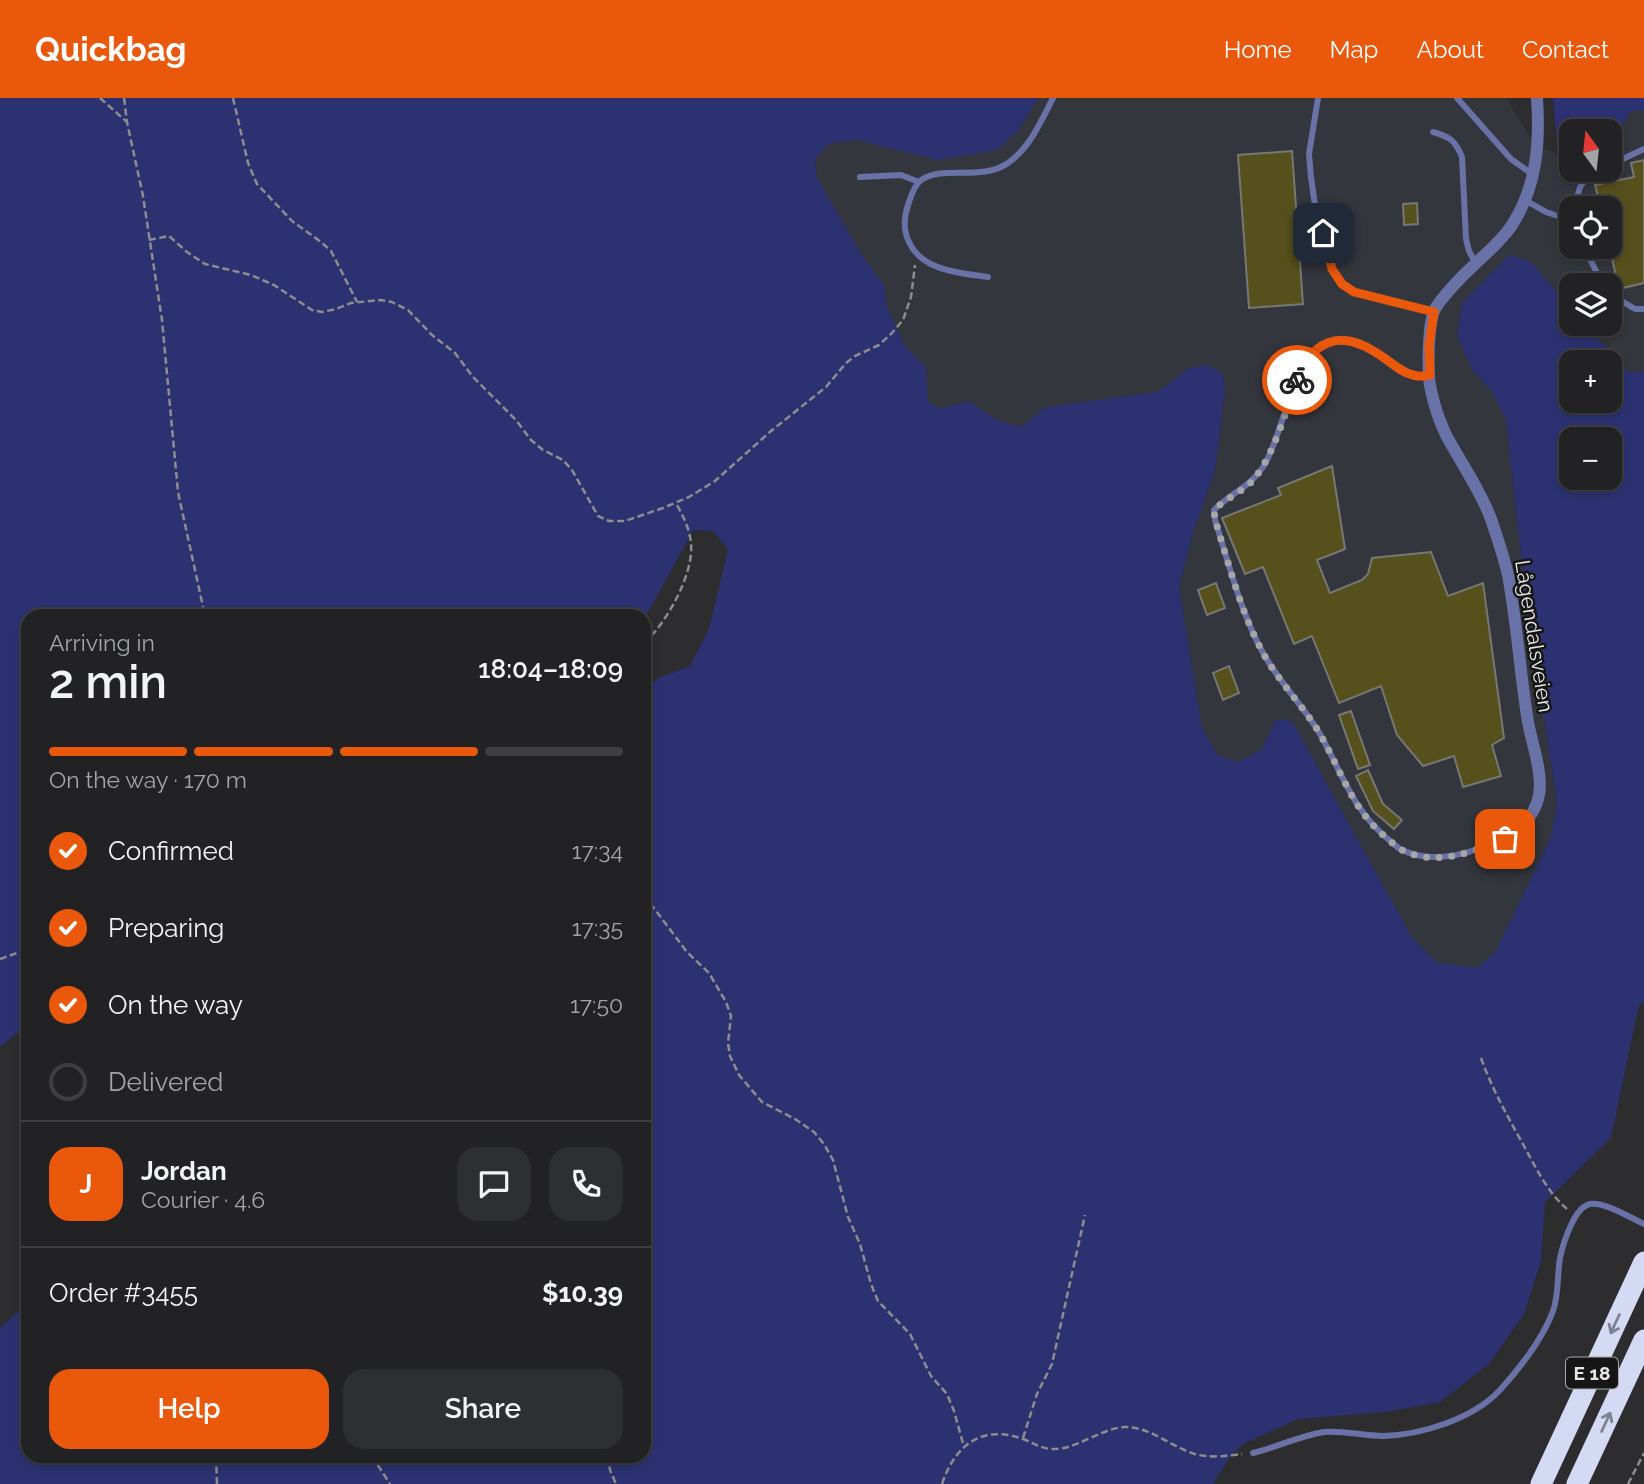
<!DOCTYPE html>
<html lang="en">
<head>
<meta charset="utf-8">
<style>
  body { margin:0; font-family:Raleway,sans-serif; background:#2e2f31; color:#f1f3f6; height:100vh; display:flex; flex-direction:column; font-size:26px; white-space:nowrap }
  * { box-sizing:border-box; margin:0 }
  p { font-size:23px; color:#a2a4a6 }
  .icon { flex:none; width:38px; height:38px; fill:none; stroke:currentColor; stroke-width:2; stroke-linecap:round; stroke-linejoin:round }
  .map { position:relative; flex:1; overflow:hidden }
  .side { position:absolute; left:21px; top:511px; width:630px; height:854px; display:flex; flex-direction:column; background:#222224; border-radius:21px; box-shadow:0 4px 10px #0003,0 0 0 2px #3f3f41 }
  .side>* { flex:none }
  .needle { width:46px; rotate:345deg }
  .controls { position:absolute; left:1559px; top:21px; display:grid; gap:14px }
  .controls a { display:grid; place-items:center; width:63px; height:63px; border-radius:14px; background:#222224; box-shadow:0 4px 10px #0003,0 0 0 2px #3f3f41; font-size:35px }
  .pin { position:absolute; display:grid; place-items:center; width:60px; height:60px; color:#fff; margin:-30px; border-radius:14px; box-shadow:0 4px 10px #0006 }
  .courier { position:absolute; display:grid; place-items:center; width:70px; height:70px; margin:-35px; border:5px solid #ea580c; border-radius:50%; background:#fff; color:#222; box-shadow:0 2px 9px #0007 }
  .summary em { font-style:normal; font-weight:600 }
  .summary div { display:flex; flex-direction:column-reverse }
  .summary { display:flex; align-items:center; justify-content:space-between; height:119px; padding:0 28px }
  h1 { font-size:46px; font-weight:600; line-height:52px }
  .bar { display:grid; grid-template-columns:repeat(4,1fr); gap:10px 7px; align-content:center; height:84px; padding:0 28px }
  .bar i { height:9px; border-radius:5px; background:#3f3f41 }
  .bar .active { background:#ea580c }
  .bar p { grid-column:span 4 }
  .line { display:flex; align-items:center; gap:18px; padding:0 28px; border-top:2px solid #3f3f41 }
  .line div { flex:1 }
  .round { display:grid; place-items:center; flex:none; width:74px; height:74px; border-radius:21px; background:#2e2f31 }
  ol { padding:0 28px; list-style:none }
  li { display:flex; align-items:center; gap:21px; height:77px }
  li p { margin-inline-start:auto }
  li .icon { padding:7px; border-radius:50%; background:#ea580c; color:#fff; stroke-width:4 }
  li:last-child { color:#a2a4a6 }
  li i { width:38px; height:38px; border:4px solid #3f3f41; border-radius:50% }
  .primary-button { display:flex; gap:14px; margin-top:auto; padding:14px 28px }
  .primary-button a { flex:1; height:80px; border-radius:21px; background:#ea580c; color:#fff; font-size:28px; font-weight:600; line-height:80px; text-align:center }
  .primary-button a+a { background:#2e2f31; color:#f1f3f6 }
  header { display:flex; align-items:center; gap:42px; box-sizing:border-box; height:98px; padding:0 35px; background:#ea580c; color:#fff }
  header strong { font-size:33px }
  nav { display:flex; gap:38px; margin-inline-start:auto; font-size:24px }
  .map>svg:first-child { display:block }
  .built { fill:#34363e; fill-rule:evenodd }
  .green { fill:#2c3271; fill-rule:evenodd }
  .building { fill:#55501c; stroke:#777774; stroke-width:2 }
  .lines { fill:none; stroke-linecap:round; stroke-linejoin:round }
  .path { stroke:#8d8d8f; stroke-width:2.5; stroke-dasharray:7 3.5; stroke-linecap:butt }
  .service { stroke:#6872a6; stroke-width:6 }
  .minor { stroke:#6872a6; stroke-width:12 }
  .motorway { stroke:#d4daf4; stroke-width:21 }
  .oneway { stroke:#7e8291 }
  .done { stroke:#a6a6a8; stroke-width:7; stroke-dasharray:0 12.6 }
  .route { stroke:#ea580c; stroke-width:9 }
  .labels { text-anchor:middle; stroke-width:5; stroke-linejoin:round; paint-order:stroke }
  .shield { fill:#161617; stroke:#a8a8aa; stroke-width:2 }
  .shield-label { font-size:19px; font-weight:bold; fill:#e7e7e9 }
  .street-label { font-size:21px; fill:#e7e7e9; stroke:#161617 }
</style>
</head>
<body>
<header>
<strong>Quickbag</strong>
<nav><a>Home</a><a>Map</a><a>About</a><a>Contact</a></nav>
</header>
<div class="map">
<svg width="1644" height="1386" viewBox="0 0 1644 1386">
  <rect width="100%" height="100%" fill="#2d2d30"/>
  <path class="built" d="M1038,0H1506L1536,48L1567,59H1571L1572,72H1610V41L1616,37L1631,13L1644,12V274H1628L1585,226H1610V187H1572L1571,210L1530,163L1509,157L1462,205L1457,238L1473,273L1491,292L1506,321L1520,448L1557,707L1550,741L1496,853L1478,870L1436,864L1411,838L1292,623L1276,621L1262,651L1238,664L1217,657L1202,630L1179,489L1193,435L1215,373L1225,292L1223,276L1189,270L1158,294L1046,309L1021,329L997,322L968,303L940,311L927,304L926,270L905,248L887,209L884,187L861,156L817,80L815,61L828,46L857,42L938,62L1018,33ZM1572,110H1610V149H1572Z"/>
  <path class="green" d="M0,0H1038L1018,33L997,52L938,62L857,42L828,46L815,61L817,80L861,156L884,187L887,209L905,248L926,270L928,304L940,311L968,303L997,322L1021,329L1046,309L1158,294L1189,270L1207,267L1223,276L1225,292L1215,373L1193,435L1179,489L1202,630L1217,657L1238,664L1262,651L1276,621L1292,623L1411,838L1436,864L1477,870L1496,853L1550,741L1557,707L1520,448L1506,322L1491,292L1473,273L1457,238L1462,205L1509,157L1530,163L1571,210L1572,226H1585L1628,274H1644V902L1638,910L1611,1040L1545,1104L1541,1163L1524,1216L1489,1266L1440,1304L1384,1314L1298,1321L1243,1346L1231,1358L1215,1382L1214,1386H0V1230L28,1205V1358H644V593L659,580L690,568L709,531L728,452L713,433L693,432L644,522V518H28V926L0,949ZM1572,264H1610V303H1572ZM1572,341H1610V380H1572Z
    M1553,0H1644V12L1631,13L1616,37L1610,41V33H1572L1571,59H1568L1557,47Z"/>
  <path class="building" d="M1292,53L1303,206L1249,210L1238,57Z
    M1644,62V185L1619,191L1610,152V110H1601L1595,87L1634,79L1631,65Z
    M1417,105L1418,126L1404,127L1403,106Z
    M1332,368L1345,451L1317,462L1330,495L1362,482L1368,476L1372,460L1431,454L1448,498L1483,485L1504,640L1492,647L1501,678L1463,689L1454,658L1423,668L1397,637L1381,588L1339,605L1312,538L1294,546L1263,469L1245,476L1222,420L1281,397L1278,390Z
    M1216,485L1225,510L1207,517L1198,492Z
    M1229,568L1239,595L1223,602L1213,575Z
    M1351,613L1370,667L1358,671L1339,617Z
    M1368,672L1383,706L1402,722L1394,731L1373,713L1356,678Z"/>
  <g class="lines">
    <path class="path" d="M100,0L127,24
      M124,0L127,24L143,98L162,222L178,394L205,518
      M233,0L248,65L257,86L292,123L321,144L331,153L357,204
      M149,142L169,138L187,154L205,166L251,177L274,187L312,212L322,214L336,211L351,205L380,202L392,204L408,212L432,237L455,255L473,279L516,322L531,342L543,352L563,362L572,372L598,418L609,423H625L663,410L689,399L715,383L771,333L826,289L846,265L855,258L879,247L892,235L903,222L911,199L915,167
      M644,545C666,526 694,476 691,446C690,431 683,418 676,405
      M644,797L687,854L709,875L726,904L731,918L728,945L730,958L739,977L762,1004L795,1021L814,1034L824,1046L833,1062L848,1119L860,1146L871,1186L878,1203L910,1236L931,1278L947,1296L954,1313L964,1349
      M0,861L28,851
      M1481,960C1492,991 1508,1019 1524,1048C1536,1070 1548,1095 1567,1111
      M1023,1340L1037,1296L1052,1266L1085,1117
      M216,1358L217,1386
      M372,1358L390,1386
      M608,1358L610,1372L616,1386
      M942,1386C955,1347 982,1326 1023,1341C1034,1345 1041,1351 1053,1351C1076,1352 1101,1330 1125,1329C1149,1329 1168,1346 1189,1354C1205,1361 1226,1358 1242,1356
      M1628,1386L1644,1355"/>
    <path class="service" d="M1318,0L1309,56L1311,79L1316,115L1332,171L1342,186L1354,194L1433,213
      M1457,0L1511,61L1532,76
      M1433,34C1450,39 1455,42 1462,59L1466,141L1469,153L1476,166
      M1610,67L1644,51
      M860,79L901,77L919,84
      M1525,102L1546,114L1570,122
      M1576,110C1578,87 1580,84 1600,72
      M1584,149L1603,187
      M988,179C960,175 922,173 909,144C903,132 904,119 908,107C911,99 913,89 920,83C941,66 981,84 1008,65C1030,50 1041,23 1053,0
      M1610,196L1635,211H1644
      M1430,277C1425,278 1419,278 1414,277C1387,272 1370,239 1338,242C1327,243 1317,249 1310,257C1288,286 1283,333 1265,366C1251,389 1232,394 1214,412L1215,422C1229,466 1240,512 1262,553C1277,582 1303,607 1320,636C1342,675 1353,713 1389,742C1393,745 1397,750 1402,752C1436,768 1472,754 1505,741
      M1253,1355C1277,1349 1300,1338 1324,1334C1343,1332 1364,1338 1383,1338C1421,1337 1473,1321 1500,1292C1519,1271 1543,1240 1553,1213C1559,1197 1557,1177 1560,1160C1563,1146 1574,1109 1590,1106C1603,1103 1631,1120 1644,1126"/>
    <path class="minor" d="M1505,741C1521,730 1535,718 1539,697C1543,675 1532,646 1528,624C1520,575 1517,526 1508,477C1504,459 1497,439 1491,421C1480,391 1461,365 1446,337C1440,324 1434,307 1431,292C1427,277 1428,228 1434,213C1439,202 1462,178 1472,169C1486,155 1501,144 1512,127C1537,88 1540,45 1537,0"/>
    <path class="motorway" d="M1541,1386L1644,1164
      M1577,1386L1644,1242"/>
  </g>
  <defs><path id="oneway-shaft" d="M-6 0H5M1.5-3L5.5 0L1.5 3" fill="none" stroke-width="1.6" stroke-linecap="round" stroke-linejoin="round" transform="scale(1.75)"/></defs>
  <g class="oneway">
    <use href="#oneway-shaft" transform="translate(1615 1226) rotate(115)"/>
    <use href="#oneway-shaft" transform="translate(1606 1324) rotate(-65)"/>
  </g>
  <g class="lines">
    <path class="done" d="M1297,282C1286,313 1274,357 1253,382C1243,394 1226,400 1214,412L1215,422C1229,466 1240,512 1262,553C1277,582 1303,607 1320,636C1342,674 1353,714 1389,742C1393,745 1397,750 1402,752C1436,769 1472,754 1505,741"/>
    <path class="route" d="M1297,282C1312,243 1339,231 1375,254C1388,261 1399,274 1413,277C1418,279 1425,278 1430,277L1429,247L1434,214L1354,194L1342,186L1332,171L1323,135"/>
  </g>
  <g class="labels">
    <rect class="shield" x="1566" y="1259.5" width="52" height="31" rx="5"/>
    <g class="shield-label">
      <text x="1592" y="1282">E 18</text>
    </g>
    <g class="street-label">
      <text transform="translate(1534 538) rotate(81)" y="7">Lågendalsveien</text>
    </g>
  </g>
</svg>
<div class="controls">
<a><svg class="needle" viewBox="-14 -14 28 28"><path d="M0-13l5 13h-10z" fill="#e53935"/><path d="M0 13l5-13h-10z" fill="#a2a4a6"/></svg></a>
<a><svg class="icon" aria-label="locate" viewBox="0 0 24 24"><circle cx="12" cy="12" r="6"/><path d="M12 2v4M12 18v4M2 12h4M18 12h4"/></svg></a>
<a><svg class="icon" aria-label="layers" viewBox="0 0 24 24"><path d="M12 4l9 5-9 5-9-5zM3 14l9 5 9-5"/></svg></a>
<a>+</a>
<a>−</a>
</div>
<div class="pin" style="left:1505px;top:741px;background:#ea580c"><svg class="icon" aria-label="bag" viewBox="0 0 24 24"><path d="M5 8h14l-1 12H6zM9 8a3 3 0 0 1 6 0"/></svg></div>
<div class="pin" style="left:1323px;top:135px;background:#1f2937"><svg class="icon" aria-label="home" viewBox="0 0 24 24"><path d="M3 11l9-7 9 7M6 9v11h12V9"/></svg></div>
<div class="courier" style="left:1297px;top:282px"><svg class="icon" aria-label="bike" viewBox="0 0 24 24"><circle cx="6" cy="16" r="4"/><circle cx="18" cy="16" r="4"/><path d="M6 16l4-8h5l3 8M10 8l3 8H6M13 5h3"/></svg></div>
<section class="side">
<div class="summary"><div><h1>2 min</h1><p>Arriving in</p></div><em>18:04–18:09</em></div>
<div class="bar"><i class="active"></i><i class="active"></i><i class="active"></i><i></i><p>On the way · 170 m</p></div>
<ol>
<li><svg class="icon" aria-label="check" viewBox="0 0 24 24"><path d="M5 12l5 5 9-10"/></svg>Confirmed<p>17:34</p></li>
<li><svg class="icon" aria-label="check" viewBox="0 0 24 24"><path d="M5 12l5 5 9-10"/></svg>Preparing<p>17:35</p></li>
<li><svg class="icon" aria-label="check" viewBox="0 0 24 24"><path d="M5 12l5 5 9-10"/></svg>On the way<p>17:50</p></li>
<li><i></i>Delivered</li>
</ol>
<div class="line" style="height:126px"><b class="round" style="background:#ea580c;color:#fff">J</b><div><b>Jordan</b><p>Courier · 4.6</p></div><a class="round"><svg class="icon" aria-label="chat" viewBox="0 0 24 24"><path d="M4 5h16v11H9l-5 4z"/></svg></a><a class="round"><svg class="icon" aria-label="phone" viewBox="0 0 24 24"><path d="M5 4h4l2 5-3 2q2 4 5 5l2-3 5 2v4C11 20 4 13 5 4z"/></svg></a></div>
<div class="line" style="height:91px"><div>Order #3455</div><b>$10.39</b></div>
<div class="primary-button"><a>Help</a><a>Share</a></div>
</section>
</div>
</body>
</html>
